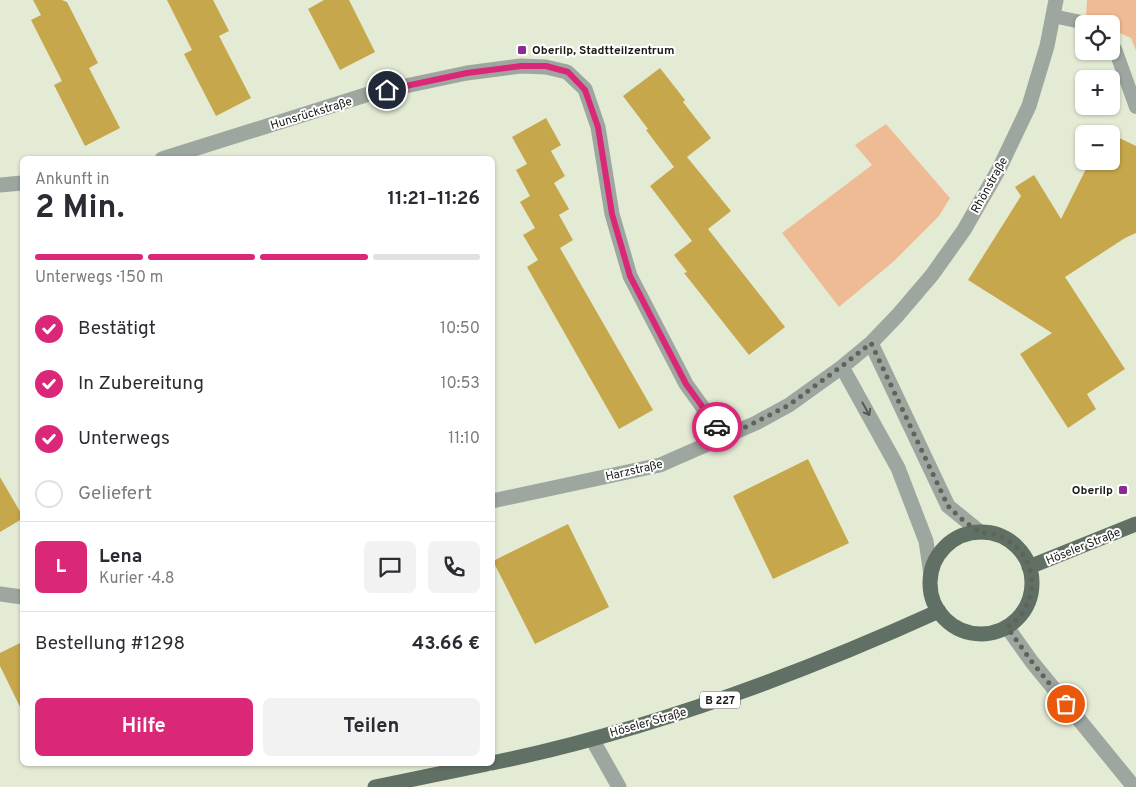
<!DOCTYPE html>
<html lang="de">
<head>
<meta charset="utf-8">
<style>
  body { margin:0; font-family:Overpass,sans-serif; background:#f2f2f3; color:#2b2b33; height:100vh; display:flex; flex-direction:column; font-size:19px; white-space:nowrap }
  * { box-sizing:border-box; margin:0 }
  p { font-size:16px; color:#7c7c81 }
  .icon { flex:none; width:28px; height:28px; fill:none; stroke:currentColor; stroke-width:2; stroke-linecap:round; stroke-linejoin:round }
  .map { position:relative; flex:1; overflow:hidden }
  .drawer { position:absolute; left:20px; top:156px; width:475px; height:610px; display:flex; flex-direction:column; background:#fff; border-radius:8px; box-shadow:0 1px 4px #0004 }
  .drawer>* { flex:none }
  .fabs { position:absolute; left:1075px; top:15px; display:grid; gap:10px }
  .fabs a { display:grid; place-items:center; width:45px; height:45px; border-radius:8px; background:#fff; box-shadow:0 1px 4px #0004; font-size:25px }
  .pin { position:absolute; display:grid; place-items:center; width:42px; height:42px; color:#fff; margin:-21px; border:2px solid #fff; border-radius:50%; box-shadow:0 1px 5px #0007 }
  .courier { position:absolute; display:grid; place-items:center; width:50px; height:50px; margin:-25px; border:4px solid #db2777; border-radius:50%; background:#fff; color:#222; box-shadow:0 1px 6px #0007 }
  .head em { font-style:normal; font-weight:700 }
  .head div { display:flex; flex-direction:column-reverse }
  .head { display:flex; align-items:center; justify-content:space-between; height:85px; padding:0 15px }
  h1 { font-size:32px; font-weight:700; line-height:38px }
  .bar { display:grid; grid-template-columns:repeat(4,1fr); gap:8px 5px; align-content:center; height:60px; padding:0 15px }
  .bar i { height:6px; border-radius:4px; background:#e1e1e2 }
  .bar .selected { background:#db2777 }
  .bar p { grid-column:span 4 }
  .line { display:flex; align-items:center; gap:12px; padding:0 15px; border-top:1px solid #e1e1e2 }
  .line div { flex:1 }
  .round { display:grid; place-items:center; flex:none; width:52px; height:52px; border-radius:8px; background:#f2f2f3 }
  ol { padding:0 15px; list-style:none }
  li { display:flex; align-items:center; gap:15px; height:55px }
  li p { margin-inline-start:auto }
  li .icon { padding:5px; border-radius:50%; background:#db2777; color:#fff; stroke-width:4 }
  li:last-child { color:#7c7c81 }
  li i { width:28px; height:28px; border:2px solid #e1e1e2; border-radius:50% }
  .primary-button { display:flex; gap:10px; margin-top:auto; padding:10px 15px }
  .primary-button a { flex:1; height:58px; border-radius:8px; background:#db2777; color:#fff; font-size:20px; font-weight:700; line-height:58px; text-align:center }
  .primary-button a+a { background:#f2f2f3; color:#2b2b33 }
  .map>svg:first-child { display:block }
  .green { fill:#efbb94 }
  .building { fill:#c7a74b }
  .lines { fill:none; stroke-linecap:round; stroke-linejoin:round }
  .lane { stroke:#9ea6a0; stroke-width:14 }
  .street { stroke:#9ea6a0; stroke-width:15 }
  .primary { stroke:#617064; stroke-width:15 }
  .oneway { stroke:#555a53 }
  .done { stroke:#606458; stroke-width:5; stroke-dasharray:0 9 }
  .route { stroke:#db2777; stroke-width:6 }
  .poi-dot { fill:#8a2a93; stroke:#fff; stroke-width:2 }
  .labels { text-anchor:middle; stroke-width:4; stroke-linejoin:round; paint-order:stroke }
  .shield { fill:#fff; stroke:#5e5f5a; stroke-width:1 }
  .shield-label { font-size:11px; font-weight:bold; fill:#191b14 }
  .poi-label { font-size:12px; font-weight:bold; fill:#191b14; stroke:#fff; text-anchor:start }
  .street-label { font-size:12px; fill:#191b14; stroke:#fff }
</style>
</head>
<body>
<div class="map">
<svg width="1136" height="787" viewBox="0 0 1136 787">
  <rect width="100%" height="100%" fill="#e4ebd5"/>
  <path class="green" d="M1087,0H1136V51L1131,38L1111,29V24H1101L1086,16Z
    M886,124L950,198L939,216L893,262L839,307L782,233L872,165L855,145Z"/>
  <path class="building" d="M33,0H62L67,2L98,63L89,68L120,128L85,146L54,85L62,81L31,20L41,15Z
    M167,0H213L229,31L219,36L251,98L216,116L184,54L192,50Z
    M324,0H349L375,52L340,70L308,9Z
    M660,68L685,100L683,102L711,138L687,157L731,211L708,229L785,327L749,355L684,273L687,272L674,255L692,241L650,186L674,167L646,130L648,129L623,96Z
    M546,118L561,145L551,151L565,176L554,183L569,209L559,215L573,240L560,248L653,410L619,429L527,267L538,260L523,235L535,228L520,202L530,196L516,170L527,164L512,137Z
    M1111,134L1136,146V233L1125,238L1065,277L1125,369L1087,394L1096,409L1068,428L1020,354L1052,333L968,280L1021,196L1015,187L1034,175L1061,219L1090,161H1111Z
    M808,459L849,543L773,579L733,496Z
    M0,477L22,515V519L0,532Z
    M568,524L609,607L535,644L493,561Z
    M22,642V711L0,666V653Z"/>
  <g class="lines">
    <path class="lane" d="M1053,16L1081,22L1084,25
      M1111,47L1115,49L1136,107"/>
    <path class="street" d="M162,159L372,93L467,73L521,66L546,67L567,72L585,89L598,127L612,214L630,276L686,384L724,437
      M0,185L22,183
      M871,343L948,506L980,532
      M842,367L898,468L926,541L931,575
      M492,501L660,465L756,423L789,405L842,367L871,343L897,316L932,275L964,230L999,169L1029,106L1047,46L1056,0
      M0,594L22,597
      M1007,627L1032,662L1134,787
      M592,739L619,787"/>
    <path class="primary" d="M930 583a51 51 0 1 1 102 0a51 51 0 1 1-102 0Z
      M1029,567L1136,524
      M492,763C647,731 796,676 939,611
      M375,787L487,764"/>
  </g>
  <defs><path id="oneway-shaft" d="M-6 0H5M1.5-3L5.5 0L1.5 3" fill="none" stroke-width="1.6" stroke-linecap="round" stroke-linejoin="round" transform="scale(1.25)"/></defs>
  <use class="oneway" href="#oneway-shaft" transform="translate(866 409) rotate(61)"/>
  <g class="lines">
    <path class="done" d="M717,427L724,437L756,422L789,405L842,366L871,343L948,506C957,515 968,525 978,531C984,534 991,533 997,535C1021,544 1036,567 1031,593C1027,607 1020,620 1007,627L1032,662L1066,704"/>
    <path class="route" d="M387,90L467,73L521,66H546L568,72L585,90L598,127L612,214L630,276L686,384L717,427"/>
  </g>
  <g class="poi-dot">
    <rect x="517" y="45" width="10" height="10" rx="2.5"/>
    <rect x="1118" y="485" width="10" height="10" rx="2.5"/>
  </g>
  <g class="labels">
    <rect class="shield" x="700" y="691.5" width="40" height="17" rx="4"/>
    <g class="shield-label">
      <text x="720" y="704">B 227</text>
    </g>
    <g class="poi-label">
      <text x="532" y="54">Oberilp, Stadtteilzentrum</text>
      <text x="1113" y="494" text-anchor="end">Oberilp</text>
    </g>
    <g class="street-label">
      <text transform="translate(311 113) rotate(-17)" y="4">Hunsrückstraße</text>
      <text transform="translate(989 185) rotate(-61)" y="4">Rhönstraße</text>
      <text transform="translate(634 470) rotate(-13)" y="4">Harzstraße</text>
      <text transform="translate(1083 546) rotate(-22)" y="4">Höseler Straße</text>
      <text transform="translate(648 722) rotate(-16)" y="4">Höseler Straße</text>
    </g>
  </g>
</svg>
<div class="fabs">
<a><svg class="icon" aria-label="locate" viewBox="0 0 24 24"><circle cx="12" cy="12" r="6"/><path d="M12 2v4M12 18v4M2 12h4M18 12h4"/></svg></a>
<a>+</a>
<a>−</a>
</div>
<div class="pin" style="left:1066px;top:704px;background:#ea580c"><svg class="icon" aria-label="bag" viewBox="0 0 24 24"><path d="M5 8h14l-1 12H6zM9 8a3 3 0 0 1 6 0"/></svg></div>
<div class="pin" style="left:387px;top:90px;background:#1f2937"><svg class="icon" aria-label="home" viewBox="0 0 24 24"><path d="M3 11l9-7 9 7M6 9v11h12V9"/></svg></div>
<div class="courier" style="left:717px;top:427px"><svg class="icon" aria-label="car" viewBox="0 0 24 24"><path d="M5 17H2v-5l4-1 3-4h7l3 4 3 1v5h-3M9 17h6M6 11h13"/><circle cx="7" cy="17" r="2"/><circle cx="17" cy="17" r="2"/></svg></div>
<section class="drawer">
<div class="head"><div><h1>2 Min.</h1><p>Ankunft in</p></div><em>11:21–11:26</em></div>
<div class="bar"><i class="selected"></i><i class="selected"></i><i class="selected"></i><i></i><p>Unterwegs · 150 m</p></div>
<ol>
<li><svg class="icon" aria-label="check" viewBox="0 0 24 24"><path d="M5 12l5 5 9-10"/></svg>Bestätigt<p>10:50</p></li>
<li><svg class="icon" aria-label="check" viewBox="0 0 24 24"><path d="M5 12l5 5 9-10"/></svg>In Zubereitung<p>10:53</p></li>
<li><svg class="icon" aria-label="check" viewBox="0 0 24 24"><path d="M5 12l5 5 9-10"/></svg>Unterwegs<p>11:10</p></li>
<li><i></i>Geliefert</li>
</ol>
<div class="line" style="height:90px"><b class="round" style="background:#db2777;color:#fff">L</b><div><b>Lena</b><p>Kurier · 4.8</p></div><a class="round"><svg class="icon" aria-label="chat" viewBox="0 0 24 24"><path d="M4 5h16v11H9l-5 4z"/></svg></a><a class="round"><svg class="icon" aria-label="phone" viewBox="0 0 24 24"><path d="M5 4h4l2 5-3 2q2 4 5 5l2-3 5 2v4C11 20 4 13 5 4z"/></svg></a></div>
<div class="line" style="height:65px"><div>Bestellung #1298</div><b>43.66 €</b></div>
<div class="primary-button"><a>Hilfe</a><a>Teilen</a></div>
</section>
</div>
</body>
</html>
